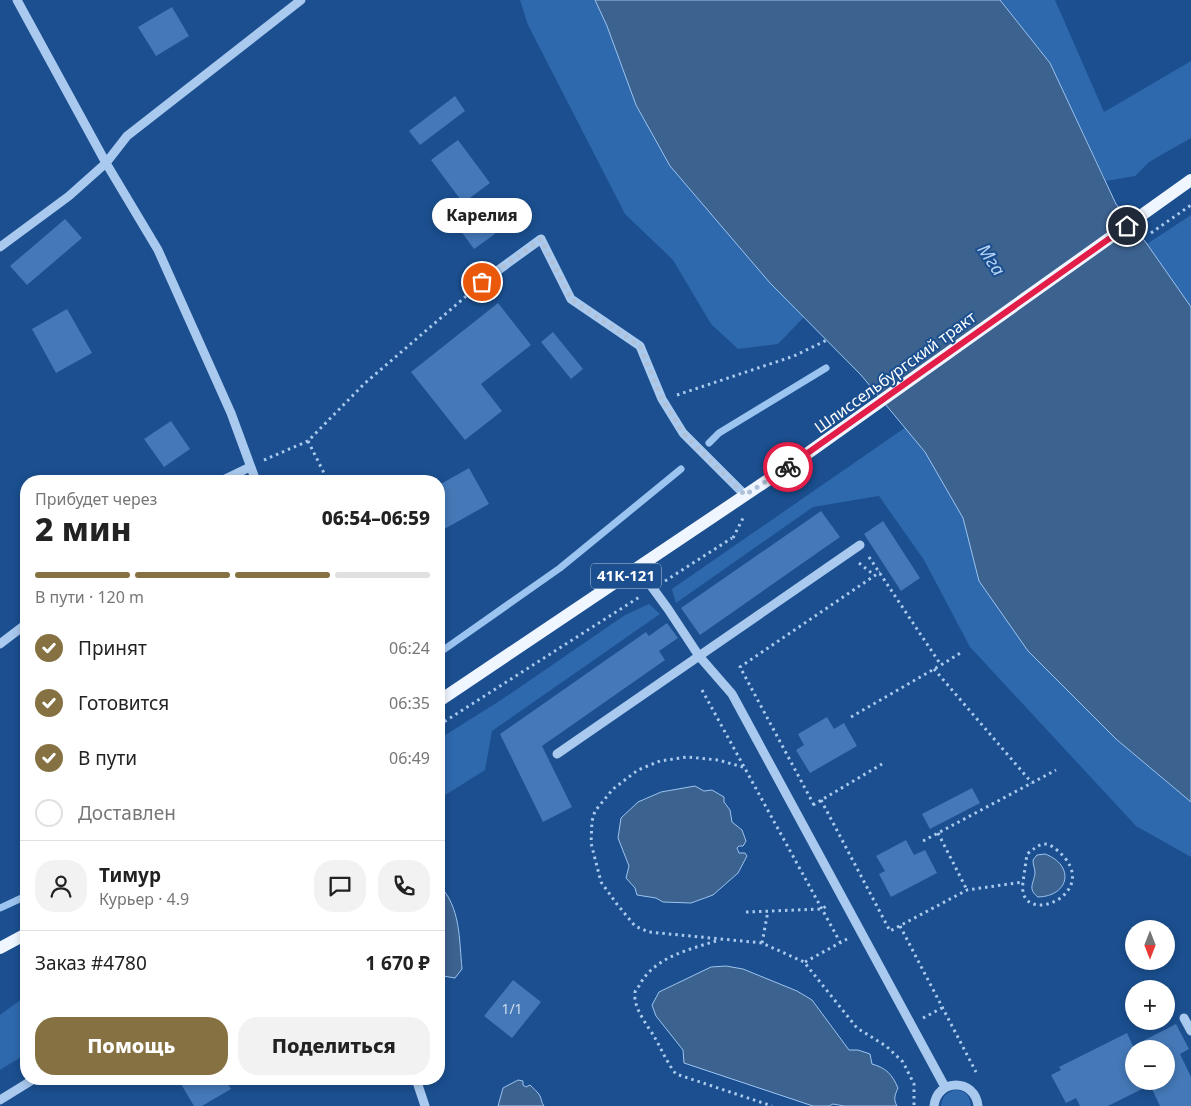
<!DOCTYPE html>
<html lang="ru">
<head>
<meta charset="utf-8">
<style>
  body { margin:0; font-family:"Noto Sans",sans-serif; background:#f2f2f2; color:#222; height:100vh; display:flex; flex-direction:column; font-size:19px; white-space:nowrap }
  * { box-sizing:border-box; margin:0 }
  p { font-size:16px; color:#767676 }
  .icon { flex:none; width:28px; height:28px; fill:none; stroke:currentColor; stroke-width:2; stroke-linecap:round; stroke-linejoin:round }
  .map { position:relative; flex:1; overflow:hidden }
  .panel { position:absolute; left:20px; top:475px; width:425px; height:610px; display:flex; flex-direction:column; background:#fff; border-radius:20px; box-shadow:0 2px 8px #0003 }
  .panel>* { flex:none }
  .needle { width:32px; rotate:180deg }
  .buttons { position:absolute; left:1125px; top:920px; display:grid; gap:10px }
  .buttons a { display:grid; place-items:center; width:50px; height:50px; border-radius:50%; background:#fff; box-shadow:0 2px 8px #0003; font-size:25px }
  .pin { position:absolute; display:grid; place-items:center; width:42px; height:42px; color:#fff; margin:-21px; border:2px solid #fff; border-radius:50%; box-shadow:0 1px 5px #0007 }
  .courier { position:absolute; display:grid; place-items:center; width:50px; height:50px; margin:-25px; border:4px solid #e11d48; border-radius:50%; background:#fff; color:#222; box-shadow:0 1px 6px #0007 }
  .bubble { position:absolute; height:35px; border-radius:18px; background:#fff; box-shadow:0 2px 8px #0003; font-size:16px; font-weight:800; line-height:35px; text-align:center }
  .headline em { font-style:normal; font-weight:800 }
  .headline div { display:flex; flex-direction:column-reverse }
  .headline { display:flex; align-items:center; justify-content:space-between; height:85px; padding:0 15px }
  h1 { font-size:32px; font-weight:800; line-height:38px }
  .bar { display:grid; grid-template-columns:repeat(4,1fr); gap:8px 5px; align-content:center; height:60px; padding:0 15px }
  .bar i { height:6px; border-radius:4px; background:#e0e0e0 }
  .bar .selected { background:#857141 }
  .bar p { grid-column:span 4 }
  .line { display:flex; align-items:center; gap:12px; padding:0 15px; border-top:1px solid #e0e0e0 }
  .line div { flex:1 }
  .round { display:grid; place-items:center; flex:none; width:52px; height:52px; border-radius:20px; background:#f2f2f2 }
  ol { padding:0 15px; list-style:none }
  li { display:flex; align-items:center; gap:15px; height:55px }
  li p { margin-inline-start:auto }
  li .icon { padding:5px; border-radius:50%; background:#857141; color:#fff; stroke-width:4 }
  li:last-child { color:#767676 }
  li i { width:28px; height:28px; border:2px solid #e0e0e0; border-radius:50% }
  .cta { display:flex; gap:10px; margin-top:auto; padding:10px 15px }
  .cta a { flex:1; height:58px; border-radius:20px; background:#857141; color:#fff; font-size:20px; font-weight:800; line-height:58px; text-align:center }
  .cta a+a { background:#f2f2f2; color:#222 }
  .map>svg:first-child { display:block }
  .green { fill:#2e69ad }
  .water { fill:#3c6290; stroke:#9cc4f0 }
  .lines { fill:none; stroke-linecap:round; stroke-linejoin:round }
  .stream { stroke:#9cc4f0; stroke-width:7 }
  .building { fill:#4478b7; fill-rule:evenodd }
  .path { stroke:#a9c9ee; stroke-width:3; stroke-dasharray:2.5 4; stroke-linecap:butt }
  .minor { stroke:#a9c9ee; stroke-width:9 }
  .major { stroke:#f0f6ff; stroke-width:12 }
  .done { stroke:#afc1d8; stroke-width:5; stroke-dasharray:0 9 }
  .route { stroke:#e11d48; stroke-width:6 }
  .labels { text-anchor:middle; stroke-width:4; stroke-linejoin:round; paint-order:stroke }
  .number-label { font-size:14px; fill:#d0dded }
  .shield { fill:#1b4f8f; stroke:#bbcadd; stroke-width:1 }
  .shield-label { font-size:15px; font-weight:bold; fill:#fff }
  .street-label { font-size:16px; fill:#fff; stroke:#1b4f8f }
  .water-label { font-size:18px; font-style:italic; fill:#b5d3f5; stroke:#1b4f8f }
</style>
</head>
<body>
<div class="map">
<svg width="1191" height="1106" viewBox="0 0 1191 1106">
  <rect width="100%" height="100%" fill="#1b4f8f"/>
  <path class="green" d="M520,0H595L607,26L770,283L804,317L778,344L738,349L711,324L673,260L625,214L528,25Z
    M1000,0H1055L1104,112L1191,61V138L1149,162L1135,176L1106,181L1050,63Z
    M1191,215V307L1147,244Z
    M906,427L925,452L963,518L979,581L1116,739L1191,802V857L1136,826L970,647L924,560L879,496L813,507L676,603L672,589Z
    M649,604L660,614L492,731L485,770L439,799V739L501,700L625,615Z
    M26,996V1054L0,1070V1015Z
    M956,1090C966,1091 970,1096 971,1106H941C942,1096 947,1092 956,1090Z"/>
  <path class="water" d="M595,0H1000L1050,63L1116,204L1147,244L1191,307V802L1116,739L1028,651L979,581L963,518L925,452L861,375L770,283L670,166L636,105L607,26Z
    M695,786L704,791L712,790L724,797V802L730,810L732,822L742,830L746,841L743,846H739L737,848L739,853H745L747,856L738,873L713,895L691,903L663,902L656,898L637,895L635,888L626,878L629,866L618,838L621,818L638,802L661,792Z
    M1045,854C1075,865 1070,896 1038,897C1027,889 1034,883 1035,873C1035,868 1033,866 1033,860L1037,855Z
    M439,885C461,907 459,940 462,969L455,978L443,976V984L439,987Z
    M726,966L743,969L797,991L812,1000L849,1050H858L870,1054L872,1064C886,1068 892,1074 898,1088C895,1095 893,1099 897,1106H844L833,1104L829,1106H813L684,1063L683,1050L656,1016L652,1005L659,992L711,967Z
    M518,1080L523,1081V1085L526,1087L530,1085C533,1088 538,1092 540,1096C542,1100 541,1102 544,1106H498L503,1088Z"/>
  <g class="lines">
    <path class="stream" d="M709,443L719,433L826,368
      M439,653L560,568L681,469
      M0,908L26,896"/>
  </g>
  <path class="building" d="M172,7L189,36L156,56L138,27Z
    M455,96L465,111L420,145L409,131Z
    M458,140L490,183L463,203L431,160Z
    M479,212L495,234L474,249L458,227Z
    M65,219L82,238L27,285L10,266Z
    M498,303L531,345L481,384L502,411L465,440L411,372Z
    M67,309L92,353L56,373L32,329Z
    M553,332L583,369L571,379L541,342Z
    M171,421L190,449L164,467L144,439Z
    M469,468L489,504L439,532V485Z
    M821,511L840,537L700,635L681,608Z
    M883,521L920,578L901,591L864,534Z
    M667,623L678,638L659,651L665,660L542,746L572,807L543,822L500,734L646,632L649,636Z
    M827,717L834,729L844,723L857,746L810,773L796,750L804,745L798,734Z
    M972,788L980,803L930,829L922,814Z
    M906,840L914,855L925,850L937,873L891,897L879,874L885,871L876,856Z
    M513,980L541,1002L512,1038L484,1016Z
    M1176,1024L1189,1049L1180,1054L1191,1077V1106H1160L1150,1085L1108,1106H1080L1076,1098L1066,1103L1051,1075L1061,1070L1059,1067L1127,1033L1133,1046ZM1134,1049H1166V1081H1134Z
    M178,1079H225L231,1089L202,1106H194Z"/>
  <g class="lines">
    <path class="path" d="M1151,233L1191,205
      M677,395L794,356L827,340
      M308,441L328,481
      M264,460L308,441L364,384L471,292
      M733,538L743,518
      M869,557L941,665L962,652
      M859,563L874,575
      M665,581L732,538
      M934,669L1032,783
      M702,690L840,942
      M851,717L941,665
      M439,725L641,596
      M743,767L718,760L687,757L660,761L638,770L613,789L595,811L592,821L591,843L601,882L616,903L635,926L649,932L762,943L804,962L857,1028L886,1046L903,1062L914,1084V1106
      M821,800L890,931L967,890L1023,882C1016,931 1108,893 1057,850C1044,839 1039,845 1027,854L1023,882
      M813,805L882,764
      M814,805L740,667L880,572
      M938,833L967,890
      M923,841L1056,770
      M746,912L822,909L829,904
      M900,926L976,1072
      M716,941C687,950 653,958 639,986C637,988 635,990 635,993C633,1008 648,1026 655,1038C662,1050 667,1063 676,1074L772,1106
      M762,943L768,911
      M805,962L847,939
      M923,1018L942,1008"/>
    <path class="minor" d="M17,0L106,163L158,250L231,413L256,481
      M0,247L69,196L106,163L127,136L301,0
      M482,282L541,239L571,299L640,346L662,399L683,433L745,495
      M221,481L250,467
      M638,568L668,609L699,656L732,694L945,1087
      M0,644L26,624
      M557,754L860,545
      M1184,1018L1191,1031
      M416,1079L425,1106
      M0,1100L34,1079
      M934,1106C937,1078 975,1078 978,1106"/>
    <path class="major" d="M439,701L808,453L1191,180
      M0,948L26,934"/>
  </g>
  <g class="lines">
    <path class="done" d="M482,282L541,239L571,299L640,346L662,399L683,433L745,495L788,467"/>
    <path class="route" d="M788,467L1127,226"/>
  </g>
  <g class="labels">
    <g class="number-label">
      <text x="512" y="1014">1/1</text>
    </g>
    <rect class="shield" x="591" y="563.5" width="70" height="25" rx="4"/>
    <g class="shield-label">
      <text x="626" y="581">41К-121</text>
    </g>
    <g class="street-label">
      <text transform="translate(895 372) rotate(-36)" y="6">Шлиссельбургский тракт</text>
    </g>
    <g class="water-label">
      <text transform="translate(991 260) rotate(56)" y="6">Мга</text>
    </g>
  </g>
</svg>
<div class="buttons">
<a><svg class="needle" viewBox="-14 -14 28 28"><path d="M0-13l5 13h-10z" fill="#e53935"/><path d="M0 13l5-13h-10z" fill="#767676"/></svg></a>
<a>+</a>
<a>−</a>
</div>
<div class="pin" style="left:482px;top:282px;background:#ea580c"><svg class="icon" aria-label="bag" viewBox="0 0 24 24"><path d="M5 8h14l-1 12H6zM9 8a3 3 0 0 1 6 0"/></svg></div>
<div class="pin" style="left:1127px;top:226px;background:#1f2937"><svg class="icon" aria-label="home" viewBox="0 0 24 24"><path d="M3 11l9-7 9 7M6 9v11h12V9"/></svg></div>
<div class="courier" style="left:788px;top:467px"><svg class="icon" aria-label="bike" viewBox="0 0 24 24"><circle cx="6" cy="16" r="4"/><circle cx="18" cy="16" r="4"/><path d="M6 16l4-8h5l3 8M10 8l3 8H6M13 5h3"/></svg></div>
<div class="bubble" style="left:432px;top:198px;width:100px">Карелия</div>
<section class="panel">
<div class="headline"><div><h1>2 мин</h1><p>Прибудет через</p></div><em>06:54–06:59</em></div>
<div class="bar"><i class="selected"></i><i class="selected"></i><i class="selected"></i><i></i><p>В пути · 120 m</p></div>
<ol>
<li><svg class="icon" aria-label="check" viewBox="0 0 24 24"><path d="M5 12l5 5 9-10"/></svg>Принят<p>06:24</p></li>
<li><svg class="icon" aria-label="check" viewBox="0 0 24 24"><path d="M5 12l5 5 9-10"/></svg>Готовится<p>06:35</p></li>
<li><svg class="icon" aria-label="check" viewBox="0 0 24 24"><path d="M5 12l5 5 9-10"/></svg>В пути<p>06:49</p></li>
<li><i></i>Доставлен</li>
</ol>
<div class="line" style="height:90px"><a class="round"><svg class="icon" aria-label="person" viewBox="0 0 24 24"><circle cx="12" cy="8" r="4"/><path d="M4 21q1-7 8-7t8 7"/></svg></a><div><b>Тимур</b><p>Курьер · 4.9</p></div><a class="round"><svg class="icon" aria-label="chat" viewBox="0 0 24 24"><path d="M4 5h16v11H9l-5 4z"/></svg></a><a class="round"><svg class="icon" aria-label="phone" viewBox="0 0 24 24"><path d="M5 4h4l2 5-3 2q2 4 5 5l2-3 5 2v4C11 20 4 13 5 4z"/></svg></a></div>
<div class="line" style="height:65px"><div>Заказ #4780</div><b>1 670 ₽</b></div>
<div class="cta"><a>Помощь</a><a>Поделиться</a></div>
</section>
</div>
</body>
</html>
